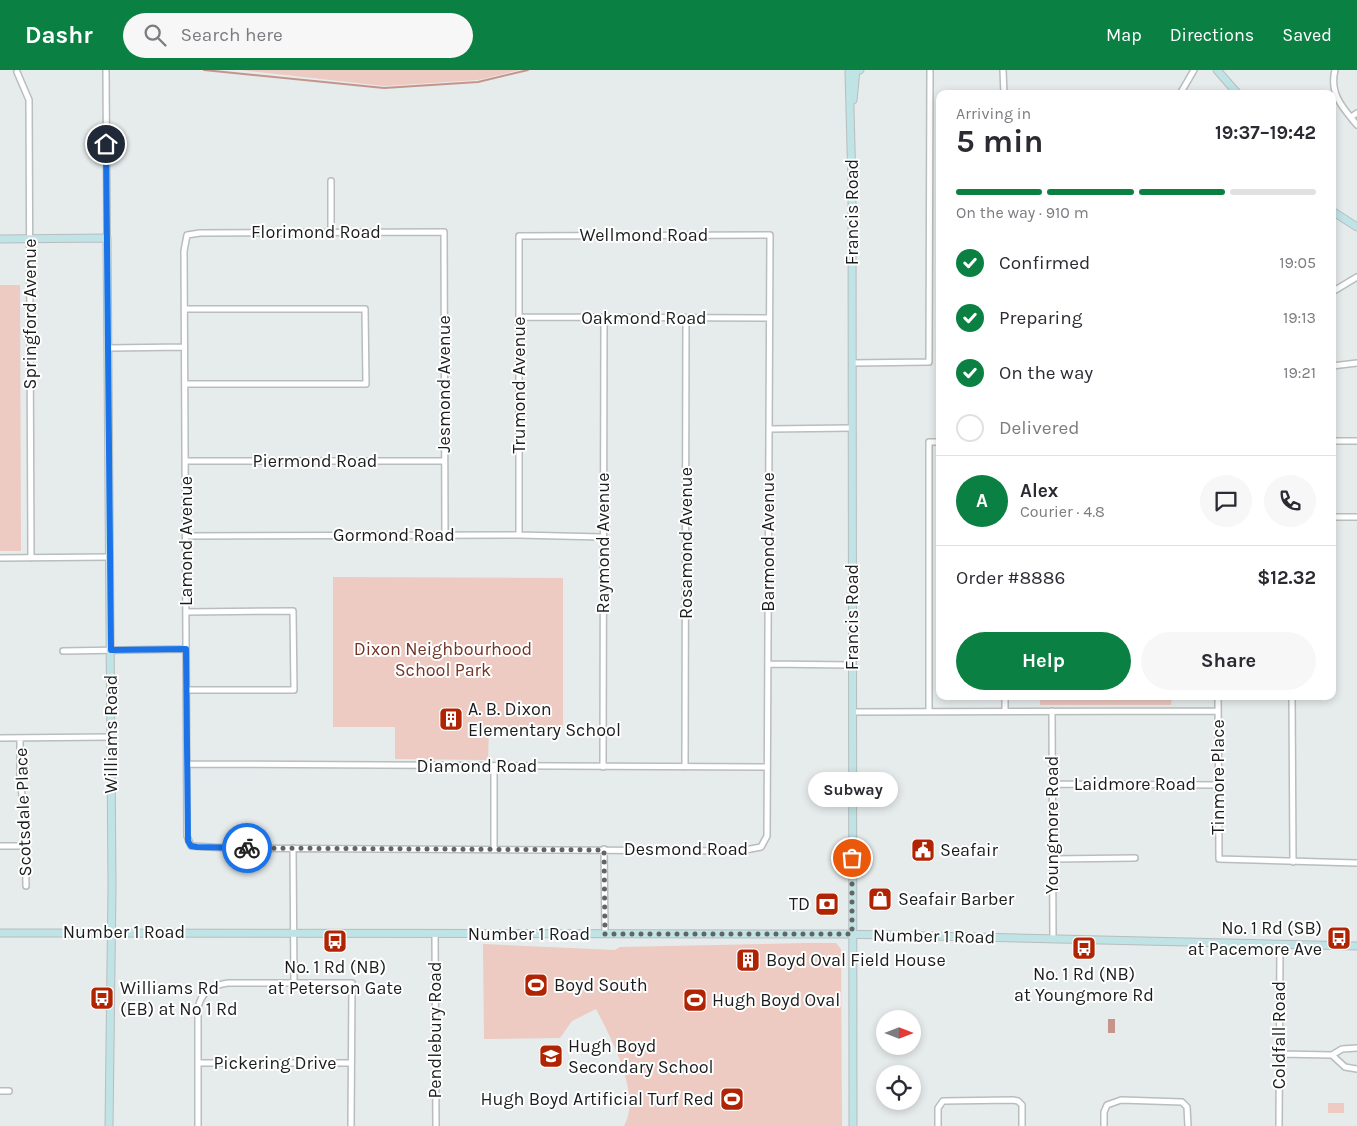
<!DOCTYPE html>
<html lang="en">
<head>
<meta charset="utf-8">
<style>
  body { margin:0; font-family:Karla,sans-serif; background:#f7f7f7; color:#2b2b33; height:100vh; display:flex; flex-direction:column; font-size:19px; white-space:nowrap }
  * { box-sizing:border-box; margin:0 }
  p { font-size:16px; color:#7c7c81 }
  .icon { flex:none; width:28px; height:28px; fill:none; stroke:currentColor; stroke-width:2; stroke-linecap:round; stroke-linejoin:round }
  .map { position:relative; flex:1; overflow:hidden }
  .details { position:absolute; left:936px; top:20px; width:400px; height:610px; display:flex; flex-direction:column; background:#fff; border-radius:10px; box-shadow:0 2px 8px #0003 }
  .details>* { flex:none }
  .needle { width:32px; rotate:90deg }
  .controls { position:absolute; left:876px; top:940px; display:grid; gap:10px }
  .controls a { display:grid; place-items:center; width:45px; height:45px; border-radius:50%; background:#fff; box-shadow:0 2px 8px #0003; font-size:25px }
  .pin { position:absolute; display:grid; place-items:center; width:42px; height:42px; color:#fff; margin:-21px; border:2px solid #fff; border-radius:50%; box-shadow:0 1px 5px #0007 }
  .courier { position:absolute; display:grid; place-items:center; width:50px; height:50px; margin:-25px; border:4px solid #1a73e8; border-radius:50%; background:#fff; color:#222; box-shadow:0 1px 6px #0007 }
  .bubble { position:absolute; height:35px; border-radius:18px; background:#fff; box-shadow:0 2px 8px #0003; font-size:16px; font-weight:700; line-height:35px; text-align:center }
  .headline em { font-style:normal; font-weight:700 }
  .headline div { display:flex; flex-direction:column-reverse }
  .headline { display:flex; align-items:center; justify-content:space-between; height:85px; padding:0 20px }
  h1 { font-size:32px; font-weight:700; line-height:38px }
  .bar { display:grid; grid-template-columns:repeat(4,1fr); gap:8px 5px; align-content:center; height:60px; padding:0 20px }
  .bar i { height:6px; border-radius:4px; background:#e1e1e2 }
  .bar .on { background:#0b8043 }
  .bar p { grid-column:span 4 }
  .line { display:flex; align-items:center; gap:12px; padding:0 20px; border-top:1px solid #e1e1e2 }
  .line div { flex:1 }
  .round { display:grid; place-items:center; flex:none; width:52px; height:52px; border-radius:26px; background:#f7f7f7 }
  ol { padding:0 20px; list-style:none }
  li { display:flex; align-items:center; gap:15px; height:55px }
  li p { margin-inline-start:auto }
  li .icon { padding:5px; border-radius:50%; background:#0b8043; color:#fff; stroke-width:4 }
  li:last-child { color:#7c7c81 }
  li i { width:28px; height:28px; border:2px solid #e1e1e2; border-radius:50% }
  .button { display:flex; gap:10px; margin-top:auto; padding:10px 20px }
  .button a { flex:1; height:58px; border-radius:30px; background:#0b8043; color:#fff; font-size:20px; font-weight:700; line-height:58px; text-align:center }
  .button a+a { background:#f7f7f7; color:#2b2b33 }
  header { display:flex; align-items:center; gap:30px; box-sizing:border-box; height:70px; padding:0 25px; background:#0b8043; color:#fff }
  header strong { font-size:24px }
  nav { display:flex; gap:28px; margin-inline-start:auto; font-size:18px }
  .search { width:350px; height:45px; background:#f7f7f7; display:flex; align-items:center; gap:12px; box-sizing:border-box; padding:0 18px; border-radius:28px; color:#7c7c81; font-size:19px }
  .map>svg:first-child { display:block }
  .green { fill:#edcac2 }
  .water { fill:#c5958b }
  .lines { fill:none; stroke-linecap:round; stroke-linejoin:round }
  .stream { stroke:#c5958b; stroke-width:2 }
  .street-casing { stroke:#b8bdbe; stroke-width:8 }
  .secondary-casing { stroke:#b8bdbe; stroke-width:9 }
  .street { stroke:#fff; stroke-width:5 }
  .secondary { stroke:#c0e3e6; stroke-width:7 }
  .done { stroke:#626565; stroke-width:5; stroke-dasharray:0 9 }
  .route { stroke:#1a73e8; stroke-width:6 }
  .labels { text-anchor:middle; stroke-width:4; stroke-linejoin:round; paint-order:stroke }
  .street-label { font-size:18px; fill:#1b1d1d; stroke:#fff }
  .park-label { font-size:18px; fill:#713427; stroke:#fff }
  .poi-label { font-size:18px; fill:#1b1d1d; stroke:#fff; text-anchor:start }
</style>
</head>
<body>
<header>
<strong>Dashr</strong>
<div class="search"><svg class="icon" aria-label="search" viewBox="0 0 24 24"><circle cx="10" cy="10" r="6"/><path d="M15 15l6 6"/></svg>Search here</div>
<nav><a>Map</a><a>Directions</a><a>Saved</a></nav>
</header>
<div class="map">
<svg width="1357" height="1056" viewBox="0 0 1357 1056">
  <rect width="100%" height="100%" fill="#e6ebec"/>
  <path class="green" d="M240,0H520L478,10L384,16Z
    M0,215H20L21,481H0Z
    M333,507L563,508V658H489L488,690L395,689V657H333Z
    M1040,626H1172L1171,635H1040Z
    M808,873H836L841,879L842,1056H624C642,1025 611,968 596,939L572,951L560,968L484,969L483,874L615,880L620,877Z
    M1328,1033H1344V1043H1328Z"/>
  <path class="water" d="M1108,949H1115V963H1108Z"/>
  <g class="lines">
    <path class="stream" d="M204,0L384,18L478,12L528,0"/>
    <g class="street-casing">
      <path id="street" d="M1003,0L1004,24
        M1335,0C1329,24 1343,38 1357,55
        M106,1L107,168
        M17,2L29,30L31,488
        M1180,24L1194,0
        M1351,47L1357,43
        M331,111V162
        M1332,222L1357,207
        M519,247L769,248
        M109,278L184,277
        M853,293L929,292L930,0
        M1332,296L1357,293
        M185,314H366L365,239H185
        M769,359L852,358
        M1332,371H1357
        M186,391H444
        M1332,447H1357
        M186,466L519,465L602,467
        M445,466L444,162L200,163L187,165L184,181L187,766L191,776L228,778L740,781L761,777L767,766L770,165L519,166V465
        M0,488L110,487
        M186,542L293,541L294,620H186
        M63,581L186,579
        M768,594L851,595
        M1218,626L1219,789L1357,793
        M1292,626L1293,792
        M929,640V372H940
        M1005,640V626
        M1052,641L1053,869
        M852,642L1218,641
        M0,668L111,667
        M20,668V709L25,750L26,816
        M187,694L767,697
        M494,696V779
        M603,697L604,249
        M685,697L686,248
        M1053,714L1218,715
        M0,776H25
        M293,778L294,913
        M604,779L605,864
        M1053,789L1135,788
        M435,863L436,1056
        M1279,984L1332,985L1342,979L1357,978
        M1332,985L1345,997L1357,999
        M198,993H351
        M0,1021H9
        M198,1056V938C201,922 212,915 228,913H352L351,1056
        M938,1056V1038L943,1031L1013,1030L1018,1031L1022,1035V1056
        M1104,1056V1042L1107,1035L1121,1030L1182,1032L1187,1037L1188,1056
        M1279,1056L1280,875"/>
    </g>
    <g class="secondary-casing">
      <path id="secondary" d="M1217,0L1238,24
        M853,30L856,0
        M1332,141L1357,157
        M0,169L107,168L112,816L109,1056
        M0,863L842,864L1357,876
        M853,1056L852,114L849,2L860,0"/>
    </g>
    <use href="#street" class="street"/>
    <use href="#secondary" class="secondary"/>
  </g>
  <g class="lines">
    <path class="done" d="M247,778L604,780L605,864H852V788"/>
    <path class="route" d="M106,74L111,580L186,579L188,771L191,776L197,777L247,778"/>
  </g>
  <defs>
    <g id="building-square" transform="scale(1.25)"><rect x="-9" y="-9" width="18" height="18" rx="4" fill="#b12403" stroke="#fff"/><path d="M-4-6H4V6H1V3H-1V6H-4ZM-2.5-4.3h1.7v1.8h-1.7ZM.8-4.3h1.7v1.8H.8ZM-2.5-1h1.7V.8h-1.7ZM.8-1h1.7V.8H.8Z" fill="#fff"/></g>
    <g id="civic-square" transform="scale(1.25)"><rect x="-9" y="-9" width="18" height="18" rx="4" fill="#b12403" stroke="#fff"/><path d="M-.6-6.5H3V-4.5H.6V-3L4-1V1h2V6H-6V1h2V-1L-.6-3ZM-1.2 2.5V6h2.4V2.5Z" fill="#fff"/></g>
    <g id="shop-square" transform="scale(1.25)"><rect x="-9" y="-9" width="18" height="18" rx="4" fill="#b12403" stroke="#fff"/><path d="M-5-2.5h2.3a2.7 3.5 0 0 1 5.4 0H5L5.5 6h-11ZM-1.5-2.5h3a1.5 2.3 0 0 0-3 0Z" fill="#fff"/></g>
    <g id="bank-square" transform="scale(1.25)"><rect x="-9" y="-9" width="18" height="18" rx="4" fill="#b12403" stroke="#fff"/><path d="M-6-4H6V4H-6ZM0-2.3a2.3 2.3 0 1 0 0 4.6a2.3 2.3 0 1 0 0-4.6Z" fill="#fff"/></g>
    <g id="bus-square" transform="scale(1.25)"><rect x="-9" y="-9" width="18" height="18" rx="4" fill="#b12403" stroke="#fff"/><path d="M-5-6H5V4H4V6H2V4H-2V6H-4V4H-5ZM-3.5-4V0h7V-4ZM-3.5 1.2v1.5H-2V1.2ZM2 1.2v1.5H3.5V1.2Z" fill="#fff"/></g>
    <g id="stadium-square" transform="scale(1.25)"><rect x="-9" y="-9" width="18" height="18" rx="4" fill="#b12403" stroke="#fff"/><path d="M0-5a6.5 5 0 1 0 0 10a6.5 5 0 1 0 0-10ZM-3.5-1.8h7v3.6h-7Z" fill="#fff"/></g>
    <g id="school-square" transform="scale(1.25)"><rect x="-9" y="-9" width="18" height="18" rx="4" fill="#b12403" stroke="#fff"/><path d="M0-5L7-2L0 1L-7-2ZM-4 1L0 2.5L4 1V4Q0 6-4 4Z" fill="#fff"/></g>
  </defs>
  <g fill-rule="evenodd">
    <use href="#building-square" x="451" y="649"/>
    <use href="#civic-square" x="923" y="780"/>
    <use href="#shop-square" x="880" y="829"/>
    <use href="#bank-square" x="827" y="834"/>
    <use href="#bus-square" x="1339" y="868"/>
    <use href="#bus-square" x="335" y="871"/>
    <use href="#bus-square" x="1084" y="878"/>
    <use href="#building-square" x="748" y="890"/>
    <use href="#stadium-square" x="536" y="915"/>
    <use href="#bus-square" x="102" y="928"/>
    <use href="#stadium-square" x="695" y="930"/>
    <use href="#school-square" x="551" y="986"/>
    <use href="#stadium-square" x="732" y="1029"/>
  </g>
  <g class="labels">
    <g class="street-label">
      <text transform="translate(852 142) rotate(-90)" y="6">Francis Road</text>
      <text x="316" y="168">Florimond Road</text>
      <text x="644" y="171">Wellmond Road</text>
      <text transform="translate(30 244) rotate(-90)" y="6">Springford Avenue</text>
      <text x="644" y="254">Oakmond Road</text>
      <text transform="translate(444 314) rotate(-90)" y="6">Jesmond Avenue</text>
      <text transform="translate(519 315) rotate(-90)" y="6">Trumond Avenue</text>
      <text x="315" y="397">Piermond Road</text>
      <text x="394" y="471">Gormond Road</text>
      <text transform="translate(186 471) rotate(-90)" y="6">Lamond Avenue</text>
      <text transform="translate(768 472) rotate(-90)" y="6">Barmond Avenue</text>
      <text transform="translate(603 473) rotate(-90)" y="6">Raymond Avenue</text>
      <text transform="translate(686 473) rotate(-90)" y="6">Rosamond Avenue</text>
      <text transform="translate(852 547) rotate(-90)" y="6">Francis Road</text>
      <text transform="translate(111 664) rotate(-90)" y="6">Williams Road</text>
      <text x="477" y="702">Diamond Road</text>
      <text transform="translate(1218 707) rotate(-90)" y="6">Tinmore Place</text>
      <text x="1135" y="720">Laidmore Road</text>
      <text transform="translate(23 742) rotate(-92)" y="6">Scotsdale Place</text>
      <text transform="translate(1052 755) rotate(-90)" y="6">Youngmore Road</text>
      <text x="686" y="785">Desmond Road</text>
      <text x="124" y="868">Number 1 Road</text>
      <text x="529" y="870">Number 1 Road</text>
      <text transform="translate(934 866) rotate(1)" y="6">Number 1 Road</text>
      <text transform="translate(435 960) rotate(-90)" y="6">Pendlebury Road</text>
      <text transform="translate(1279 965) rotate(-90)" y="6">Coldfall Road</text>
      <text x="275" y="999">Pickering Drive</text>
    </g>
    <g class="park-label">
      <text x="443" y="585">Dixon Neighbourhood<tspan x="443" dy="21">School Park</tspan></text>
    </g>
    <g class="poi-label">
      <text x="468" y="645">A. B. Dixon<tspan x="468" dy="21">Elementary School</tspan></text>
      <text x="940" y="786">Seafair</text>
      <text x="898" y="835">Seafair Barber</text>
      <text x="810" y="840" text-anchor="end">TD</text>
      <text x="1322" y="864" text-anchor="end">No. 1 Rd (SB)<tspan x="1322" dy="21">at Pacemore Ave</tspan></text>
      <text x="766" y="896">Boyd Oval Field House</text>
      <text x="335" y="903" text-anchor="middle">No. 1 Rd (NB)<tspan x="335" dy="21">at Peterson Gate</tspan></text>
      <text x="1084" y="910" text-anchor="middle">No. 1 Rd (NB)<tspan x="1084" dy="21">at Youngmore Rd</tspan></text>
      <text x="554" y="921">Boyd South</text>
      <text x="120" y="924">Williams Rd<tspan x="120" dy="21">(EB) at No 1 Rd</tspan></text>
      <text x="712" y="936">Hugh Boyd Oval</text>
      <text x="568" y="982">Hugh Boyd<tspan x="568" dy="21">Secondary School</tspan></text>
      <text x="714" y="1035" text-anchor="end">Hugh Boyd Artificial Turf Red</text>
    </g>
  </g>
</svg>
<div class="controls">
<a><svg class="needle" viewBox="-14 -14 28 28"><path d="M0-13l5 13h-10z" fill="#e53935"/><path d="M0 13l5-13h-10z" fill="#7c7c81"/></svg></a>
<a><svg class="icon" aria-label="locate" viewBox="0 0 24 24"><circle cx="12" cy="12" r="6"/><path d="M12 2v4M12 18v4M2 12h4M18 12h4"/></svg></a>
</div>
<div class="pin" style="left:852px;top:788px;background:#ea580c"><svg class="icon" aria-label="bag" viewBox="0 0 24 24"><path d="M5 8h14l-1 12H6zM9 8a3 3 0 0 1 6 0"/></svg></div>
<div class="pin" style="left:106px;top:74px;background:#1f2937"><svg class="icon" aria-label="home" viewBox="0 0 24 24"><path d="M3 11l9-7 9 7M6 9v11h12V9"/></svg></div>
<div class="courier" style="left:247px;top:778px"><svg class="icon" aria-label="bike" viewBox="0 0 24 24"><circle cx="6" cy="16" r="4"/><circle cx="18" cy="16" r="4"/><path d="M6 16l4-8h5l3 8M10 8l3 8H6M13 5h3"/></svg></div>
<div class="bubble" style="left:808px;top:702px;width:90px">Subway</div>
<section class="details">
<div class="headline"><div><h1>5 min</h1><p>Arriving in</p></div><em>19:37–19:42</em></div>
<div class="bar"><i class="on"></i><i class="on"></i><i class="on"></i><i></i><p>On the way · 910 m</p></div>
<ol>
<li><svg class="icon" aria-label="check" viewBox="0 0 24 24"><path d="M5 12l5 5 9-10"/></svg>Confirmed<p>19:05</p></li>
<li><svg class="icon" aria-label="check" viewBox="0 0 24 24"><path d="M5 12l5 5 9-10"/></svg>Preparing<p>19:13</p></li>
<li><svg class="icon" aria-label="check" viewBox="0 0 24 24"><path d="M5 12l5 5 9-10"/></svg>On the way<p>19:21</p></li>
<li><i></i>Delivered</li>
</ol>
<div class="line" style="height:90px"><b class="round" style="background:#0b8043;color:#fff">A</b><div><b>Alex</b><p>Courier · 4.8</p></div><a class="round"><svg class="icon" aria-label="chat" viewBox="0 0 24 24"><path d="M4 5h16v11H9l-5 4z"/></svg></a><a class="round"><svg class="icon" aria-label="phone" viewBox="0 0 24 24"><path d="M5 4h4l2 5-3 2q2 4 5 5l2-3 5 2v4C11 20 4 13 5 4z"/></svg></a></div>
<div class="line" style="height:65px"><div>Order #8886</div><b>$12.32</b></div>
<div class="button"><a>Help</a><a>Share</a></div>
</section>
</div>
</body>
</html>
